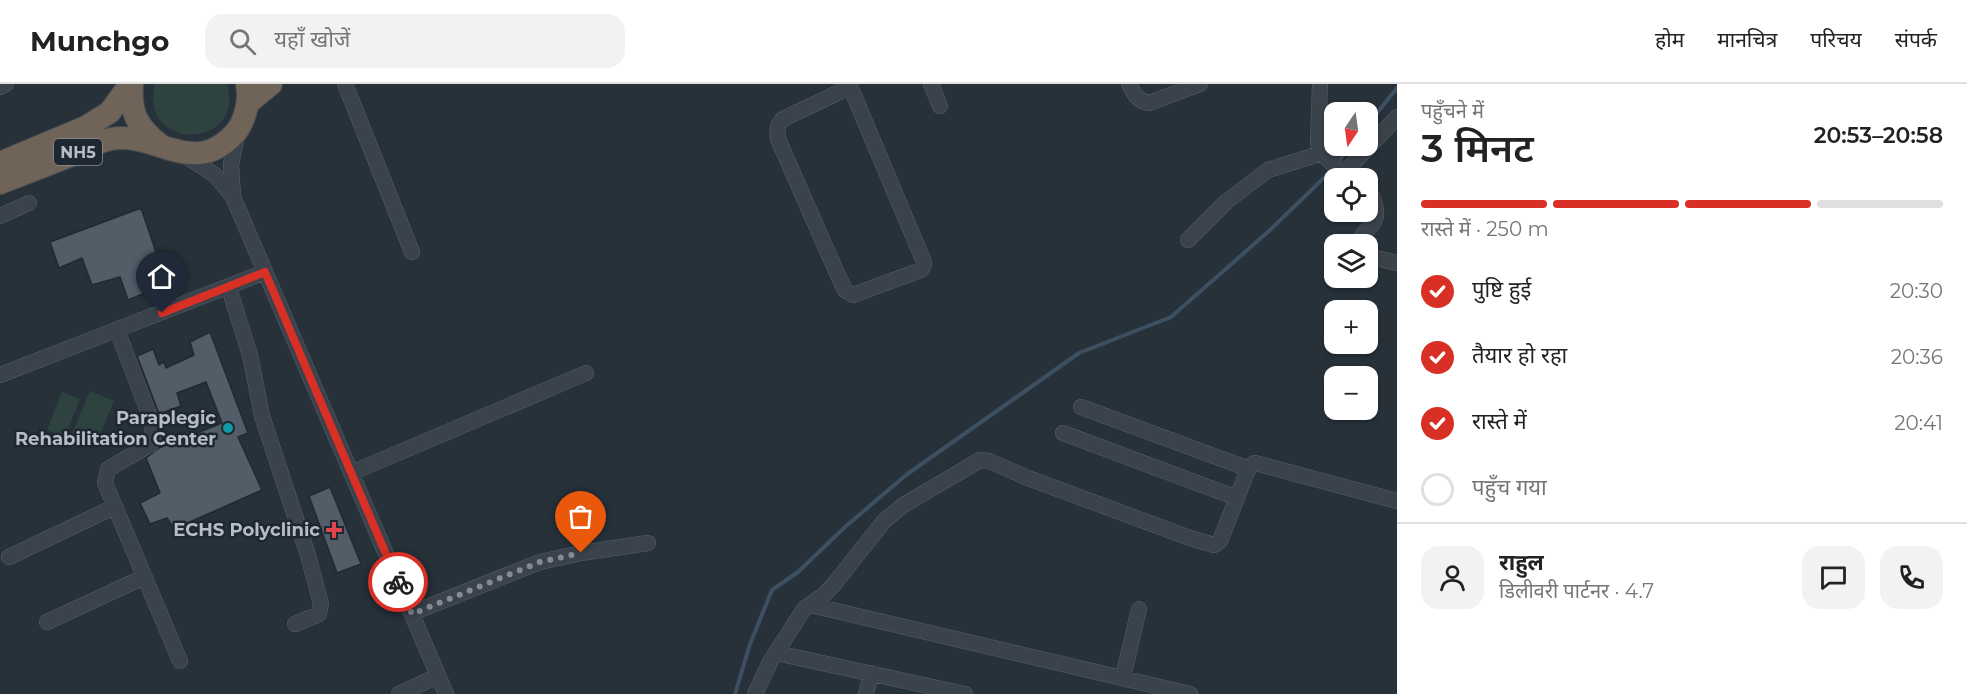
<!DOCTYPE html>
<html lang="hi">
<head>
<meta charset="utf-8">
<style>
  body { margin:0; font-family:Montserrat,"Noto Sans Devanagari",sans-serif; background:#f2f2f2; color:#222; height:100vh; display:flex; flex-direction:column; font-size:22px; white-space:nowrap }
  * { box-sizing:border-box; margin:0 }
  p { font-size:20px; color:#767676 }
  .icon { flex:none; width:33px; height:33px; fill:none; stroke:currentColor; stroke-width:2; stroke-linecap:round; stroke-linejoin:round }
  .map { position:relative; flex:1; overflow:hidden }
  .drawer { display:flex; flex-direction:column; background:#fff; width:570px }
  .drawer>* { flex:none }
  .needle { width:39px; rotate:193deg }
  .buttons { position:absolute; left:1324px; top:18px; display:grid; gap:12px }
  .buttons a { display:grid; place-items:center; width:54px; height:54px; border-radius:12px; background:#fff; box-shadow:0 2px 4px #0004; font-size:30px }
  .pin { position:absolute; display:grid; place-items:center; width:51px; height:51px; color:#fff; margin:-62px -26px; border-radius:50% 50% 50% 0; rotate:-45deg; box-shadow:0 0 6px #0007 }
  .pin .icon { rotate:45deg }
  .courier { position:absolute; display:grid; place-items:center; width:60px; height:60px; margin:-30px; border:4px solid #d93025; border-radius:50%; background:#fff; color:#222; box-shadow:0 2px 8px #0007 }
  .overview em { font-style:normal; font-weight:600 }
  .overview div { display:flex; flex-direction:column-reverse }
  .overview { display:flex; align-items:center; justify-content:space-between; height:102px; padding:0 24px }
  h1 { font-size:39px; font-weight:600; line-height:45px }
  .bar { display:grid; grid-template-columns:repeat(4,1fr); gap:9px 6px; align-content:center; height:72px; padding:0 24px }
  .bar i { height:8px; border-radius:4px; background:#e0e0e0 }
  .bar .selected { background:#d93025 }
  .bar p { grid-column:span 4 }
  .line { display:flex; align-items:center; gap:15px; padding:0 24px; border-top:2px solid #e0e0e0 }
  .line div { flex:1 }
  .round { display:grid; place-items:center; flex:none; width:63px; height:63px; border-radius:18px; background:#f2f2f2 }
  ol { padding:0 24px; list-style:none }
  li { display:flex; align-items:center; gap:18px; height:66px }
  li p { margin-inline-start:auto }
  li .icon { padding:6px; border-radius:50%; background:#d93025; color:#fff; stroke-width:4 }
  li:last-child { color:#767676 }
  li i { width:33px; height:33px; border:3px solid #e0e0e0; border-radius:50% }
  header { display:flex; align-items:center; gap:36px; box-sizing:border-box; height:84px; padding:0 30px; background:#fff; border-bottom:2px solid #e0e0e0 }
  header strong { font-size:28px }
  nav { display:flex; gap:33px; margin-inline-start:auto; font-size:21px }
  .search { width:420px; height:54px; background:#f2f2f2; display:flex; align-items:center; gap:15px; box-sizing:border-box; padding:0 21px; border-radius:18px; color:#767676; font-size:22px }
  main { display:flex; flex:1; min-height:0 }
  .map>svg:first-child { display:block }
  .green { fill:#2e4240 }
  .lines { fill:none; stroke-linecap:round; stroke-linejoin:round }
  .stream { stroke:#3d5061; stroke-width:4 }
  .building { fill:#525d68; stroke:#212932; stroke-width:1.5 }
  .minor-casing { stroke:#586069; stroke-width:16 }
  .highway-casing { stroke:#454d56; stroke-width:24 }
  .minor { stroke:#3a424b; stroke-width:15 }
  .highway { stroke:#706458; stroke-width:22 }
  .done { stroke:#838c95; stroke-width:6; stroke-dasharray:0 10.8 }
  .route { stroke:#d93025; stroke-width:8 }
  .culture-dot { fill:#0f9aa8; stroke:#1f2730; stroke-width:2 }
  .health-dot { fill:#e0444e; stroke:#1f2730; stroke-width:2 }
  .labels { text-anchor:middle; stroke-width:5; stroke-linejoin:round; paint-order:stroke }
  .shield { fill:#1f2730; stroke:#889099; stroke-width:1.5 }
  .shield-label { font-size:16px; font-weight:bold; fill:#b5bdc6 }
  .poi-label { font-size:18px; font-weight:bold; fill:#b5bdc6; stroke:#1f2730; text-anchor:end }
</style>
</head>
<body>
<header>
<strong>Munchgo</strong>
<div class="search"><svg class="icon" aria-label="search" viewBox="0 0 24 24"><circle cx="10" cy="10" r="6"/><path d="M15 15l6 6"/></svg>यहाँ खोजें</div>
<nav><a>होम</a><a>मानचित्र</a><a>परिचय</a><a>संपर्क</a></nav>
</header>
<main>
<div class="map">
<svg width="1397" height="610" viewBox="0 0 1397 610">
  <rect width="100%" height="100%" fill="#26313a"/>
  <path class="green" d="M155,0H227C247,65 138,70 155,0Z
    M90,307L114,317L95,362L71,352Z
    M62,308L80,315L65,353L47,346Z"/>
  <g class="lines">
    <path class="stream" d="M1368,40L1397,4
      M1341,74L1351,62
      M735,610L750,560L772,506L798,488L845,443L906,391L1079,269L1171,233L1269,147L1333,85"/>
  </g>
  <path class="building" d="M141,124L167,200L128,216L120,193L92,201L82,174L59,184L50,158Z
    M210,248L248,349L238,353L262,406L174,445L167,434L150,440L140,419L160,409L146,374L159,364L222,339L206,298L177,309L181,322L159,330L137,272L153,265L159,281L164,278L166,284L194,271L190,258Z
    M330,403L361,480L337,489L309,412Z"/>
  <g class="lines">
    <g class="minor-casing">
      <path id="minor" d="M345,0L412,168
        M849,0L855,14L924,178V181L921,186L853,211L845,206L836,187L778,55C777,46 777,41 783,35L850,3
        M931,0L940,22
        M1129,0C1135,11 1137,17 1149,19L1200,0
        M1320,0L1318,59C1322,76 1340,85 1353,94
        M0,3L6,0
        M181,69L215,91L233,113L446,610
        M1345,88L1397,33
        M233,113L231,80L238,47
        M0,132L29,119
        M1188,156L1226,118L1268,86L1322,69
        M1358,160C1363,143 1381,143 1375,121C1373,115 1372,111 1368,107
        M1368,172L1397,179
        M229,204L250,271L262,332L308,471L321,520L319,530L295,540
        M117,246L152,338L153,353L151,360L108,385L105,399L180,577
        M0,291L265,188
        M1081,323L1249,385
        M1063,349L1237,414
        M351,389L586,289
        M9,473L114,423
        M811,521L1190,610
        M412,529L540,478L581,469L648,459
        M47,538L144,493
        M776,569L965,610
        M1123,593L1139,525
        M399,610L438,592
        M755,610L770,578L804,525L825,510L835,499L884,437L902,422L980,376L989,377L1028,394L1190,454L1214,461L1220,457L1249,383L1255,379L1397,417
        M866,610L871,589"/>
    </g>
    <g class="highway-casing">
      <path id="highway" d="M132,0C130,29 137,43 160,61
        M248,19L271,0
        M0,79L86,43L110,28L130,0
        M0,99C26,89 51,79 77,69C88,64 100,57 111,55C157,47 194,96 236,48C246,35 250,15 247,0"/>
    </g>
    <use href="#minor" class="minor"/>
    <use href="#highway" class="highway"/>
  </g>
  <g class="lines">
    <path class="done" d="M398,498L412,530L540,478L581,469"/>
    <path class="route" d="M162,229L265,188L398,498"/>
  </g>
  <circle class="culture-dot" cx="228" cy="344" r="6"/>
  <path class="health-dot" d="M331 437h6v6h6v6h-6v6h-6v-6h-6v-6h6z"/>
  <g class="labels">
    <rect class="shield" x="54" y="55" width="48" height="26" rx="4.5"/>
    <g class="shield-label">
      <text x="78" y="74">NH5</text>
    </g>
    <g class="poi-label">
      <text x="216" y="340">Paraplegic<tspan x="216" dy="21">Rehabilitation Center</tspan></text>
      <text x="320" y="452">ECHS Polyclinic</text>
    </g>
  </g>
</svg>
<div class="buttons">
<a><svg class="needle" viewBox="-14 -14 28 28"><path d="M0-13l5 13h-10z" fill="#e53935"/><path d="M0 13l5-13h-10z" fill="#767676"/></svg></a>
<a><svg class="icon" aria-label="locate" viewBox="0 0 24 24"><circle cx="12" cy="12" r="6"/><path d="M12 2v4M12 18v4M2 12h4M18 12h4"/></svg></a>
<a><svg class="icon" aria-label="layers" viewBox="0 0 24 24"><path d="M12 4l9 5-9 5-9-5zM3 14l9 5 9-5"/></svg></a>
<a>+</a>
<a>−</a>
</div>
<div class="pin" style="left:581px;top:469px;background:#ea580c"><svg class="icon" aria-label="bag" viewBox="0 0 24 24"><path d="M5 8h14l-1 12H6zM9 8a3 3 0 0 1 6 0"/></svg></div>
<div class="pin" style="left:162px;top:229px;background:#1f2937"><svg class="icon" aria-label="home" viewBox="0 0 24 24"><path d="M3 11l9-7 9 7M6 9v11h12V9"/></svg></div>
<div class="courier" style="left:398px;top:498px"><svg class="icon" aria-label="bike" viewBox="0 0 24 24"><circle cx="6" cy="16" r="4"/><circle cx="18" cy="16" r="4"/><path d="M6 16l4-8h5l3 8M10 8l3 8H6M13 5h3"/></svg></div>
</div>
<section class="drawer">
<div class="overview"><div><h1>3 मिनट</h1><p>पहुँचने में</p></div><em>20:53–20:58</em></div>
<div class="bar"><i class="selected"></i><i class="selected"></i><i class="selected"></i><i></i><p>रास्ते में · 250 m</p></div>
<ol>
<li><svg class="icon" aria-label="check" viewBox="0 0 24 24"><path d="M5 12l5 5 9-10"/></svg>पुष्टि हुई<p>20:30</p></li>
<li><svg class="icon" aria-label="check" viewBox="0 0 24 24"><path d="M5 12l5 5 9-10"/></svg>तैयार हो रहा<p>20:36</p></li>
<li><svg class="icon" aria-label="check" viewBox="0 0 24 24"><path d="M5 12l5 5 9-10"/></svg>रास्ते में<p>20:41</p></li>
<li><i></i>पहुँच गया</li>
</ol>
<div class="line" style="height:108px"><a class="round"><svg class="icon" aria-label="person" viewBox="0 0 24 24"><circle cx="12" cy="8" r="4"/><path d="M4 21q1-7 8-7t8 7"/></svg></a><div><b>राहुल</b><p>डिलीवरी पार्टनर · 4.7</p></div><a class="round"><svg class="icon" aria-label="chat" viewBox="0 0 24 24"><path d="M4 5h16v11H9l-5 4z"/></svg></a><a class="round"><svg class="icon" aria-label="phone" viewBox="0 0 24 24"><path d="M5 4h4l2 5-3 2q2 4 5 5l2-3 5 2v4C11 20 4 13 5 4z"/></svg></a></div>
</section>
</main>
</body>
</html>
